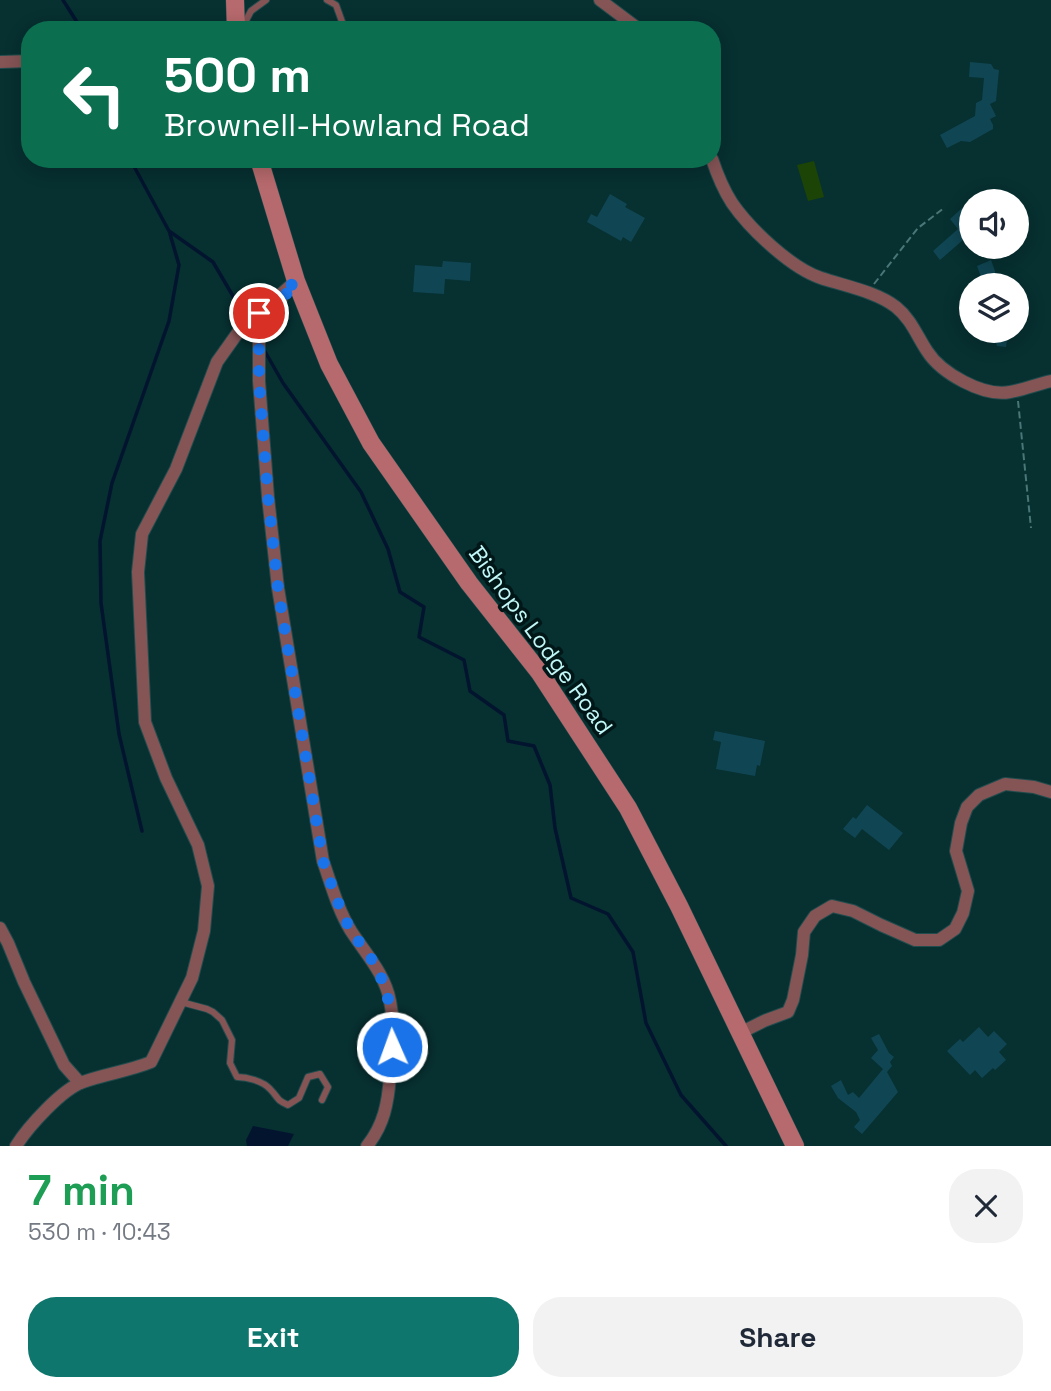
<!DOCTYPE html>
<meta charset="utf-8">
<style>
:root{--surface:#fff;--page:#f2f2f3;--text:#1f2937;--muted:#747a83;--accent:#0f766e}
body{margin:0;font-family:"Space Grotesk",sans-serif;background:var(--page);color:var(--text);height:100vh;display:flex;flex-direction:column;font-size:26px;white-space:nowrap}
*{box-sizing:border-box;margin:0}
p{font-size:23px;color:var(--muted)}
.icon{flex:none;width:38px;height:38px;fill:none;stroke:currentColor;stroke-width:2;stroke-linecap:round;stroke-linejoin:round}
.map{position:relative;height:1146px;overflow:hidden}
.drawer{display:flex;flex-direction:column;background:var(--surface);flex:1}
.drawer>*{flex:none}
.top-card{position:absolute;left:21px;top:21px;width:700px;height:147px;border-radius:28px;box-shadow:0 4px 18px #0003;background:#0b6e4f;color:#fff;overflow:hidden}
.buttons{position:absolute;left:959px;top:189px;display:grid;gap:14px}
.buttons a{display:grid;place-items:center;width:70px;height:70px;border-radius:50%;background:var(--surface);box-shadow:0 4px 18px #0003;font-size:35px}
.pin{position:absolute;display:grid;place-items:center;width:60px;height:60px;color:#fff;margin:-30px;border:4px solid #fff;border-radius:50%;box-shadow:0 2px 7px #0007}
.me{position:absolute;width:77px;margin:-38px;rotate:358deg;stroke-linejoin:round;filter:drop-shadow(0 0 5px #0008)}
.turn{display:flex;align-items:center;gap:24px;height:147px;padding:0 28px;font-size:32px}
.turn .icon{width:91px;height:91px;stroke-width:2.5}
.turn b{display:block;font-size:49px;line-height:60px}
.round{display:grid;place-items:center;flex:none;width:74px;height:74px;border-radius:28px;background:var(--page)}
.summary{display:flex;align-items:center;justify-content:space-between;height:119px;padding:0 28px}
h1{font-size:42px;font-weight:700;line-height:52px;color:#1e9e55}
.button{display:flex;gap:14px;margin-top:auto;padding:14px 28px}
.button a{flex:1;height:80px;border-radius:28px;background:var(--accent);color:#fff;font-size:28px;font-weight:700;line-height:80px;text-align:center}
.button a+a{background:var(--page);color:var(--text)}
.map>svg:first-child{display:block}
.park{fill:#1c4406}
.water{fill:#03142f}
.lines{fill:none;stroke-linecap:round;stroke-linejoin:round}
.stream{stroke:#03142f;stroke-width:3.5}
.building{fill:#104653}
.lane-casing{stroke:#214c4d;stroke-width:8}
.street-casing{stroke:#214c4d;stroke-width:14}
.secondary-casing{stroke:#214c4d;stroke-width:19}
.path{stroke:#497677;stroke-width:2;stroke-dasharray:7 3.5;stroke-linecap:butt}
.lane{stroke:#855455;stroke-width:6}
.street{stroke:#855455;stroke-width:12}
.secondary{stroke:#b76a6d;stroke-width:18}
.route{stroke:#1a73e8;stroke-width:12;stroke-dasharray:0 21.6}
.labels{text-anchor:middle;stroke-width:7;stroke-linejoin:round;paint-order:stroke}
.street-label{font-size:23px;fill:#c2f7f8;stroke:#001617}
</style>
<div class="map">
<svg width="1051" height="1146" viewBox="0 0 1051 1146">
<rect width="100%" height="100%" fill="#073031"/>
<path class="park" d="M814,161l10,36 -16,4 -11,-36z"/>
<path class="water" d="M253,1126l41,8 -6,12h-41l-1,-6z"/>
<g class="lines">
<g class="stream">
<path d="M63,0l19,30"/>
<path d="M130,159l39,72 44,31 34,58"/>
<path d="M263,348l20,35 78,109 27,57 12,43 24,15 -5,30 45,23 6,31 34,24 4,26 26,5 16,39 5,43 16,70 37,16 25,38 13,71 35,72 45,51"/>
<path d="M142,831l-23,-97 -18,-131 -1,-62 12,-58 57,-162 10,-56 -9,-31"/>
</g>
</g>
<g class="building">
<path d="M970,62l21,2 3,5 5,1 -3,31 -6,3 6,12 -6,3 3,6v4l-23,13 -9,-1 -14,7 -7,-13 35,-19 1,-13 6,-3 2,-22 -15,-1z"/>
<path d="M610,194l17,10 -2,3 20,11 -14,24 -8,-5 -2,4 -34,-19 4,-8 6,3z"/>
<path d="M971,200v33l-31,27 -7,-9 25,-22 -8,-10z"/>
<path d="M991,260l4,11v8l2,6h-13l-7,-19z"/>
<path d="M443,261l28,2 -1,18 -25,-2 -1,15 -31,-2 2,-27 27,2z"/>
<path d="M978,331h30l-2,16 -9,-1 -1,-3 -16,-2 -3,-5z"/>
<path d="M715,731l50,10 -5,25 -3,-1 -2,11 -39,-7 5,-27 -8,-2z"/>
<path d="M867,805l36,28 -14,17 -27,-21 -7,9 -12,-9 10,-12 3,2z"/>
<path d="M979,1027l9,10 6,-6 13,13 -8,8 7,8 -11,10 -2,-2 -11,10 -7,-8 -5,5 -23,-24 13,-12 3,3z"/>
<path d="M879,1034l10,19 5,4 -4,5 2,4 -5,6 11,20 -36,42 -8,-7 6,-7 -4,-8 -18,-14 -7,-12 10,-6 7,15 5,-3 6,6 24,-29 -12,-11 7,-8 -7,-12z"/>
</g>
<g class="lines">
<defs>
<g id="lane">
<path d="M327,0l9,5 9,25"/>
<path d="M242,28l9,-17 15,-11"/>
<path d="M181,1002l26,7 6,3 9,8 10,20 -2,23 7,14c10,0 26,4 33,12 9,9 5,10 18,16l11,-7 9,-21 12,-3 8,13 -6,13"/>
</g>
<g id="street">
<path d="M600,0l40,30"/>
<path d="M0,62l30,-1"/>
<path d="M712,159c5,15 11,30 20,44 18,26 59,65 89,75 24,8 56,14 75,29 15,12 21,29 31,44 14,22 56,46 83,41 13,-2 27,-8 41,-11"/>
<path d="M281,300l-22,30v51l9,116 10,91 45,273c8,23 15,49 28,70 15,23 34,43 39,70 5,25 2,51 0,75 -2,27 -6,49 -23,70"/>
<path d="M0,928l8,15 16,39 40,83 16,18"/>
<path d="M740,1033l24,-12 24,-9 5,-12 9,-45 2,-23 11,-16 17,-10 21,5 28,14 34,15h24l16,-11 8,-16 5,-22 -12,-40 5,-28 6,-16 12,-12 26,-11 29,3 17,5"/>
<path d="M16,1146c12,-19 46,-57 67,-64 22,-8 46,-11 68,-20l41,-84 12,-47 4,-45 -10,-41 -32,-67 -21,-56 -7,-150 4,-38 34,-65 41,-107 22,-31 57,-50"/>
</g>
<g id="secondary">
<path d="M235,0l1,30"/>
<path d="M259,159l37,122 33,83 42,79 98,140 71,90 88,135 51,98 116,240"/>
</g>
</defs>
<use href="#lane" class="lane-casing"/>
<use href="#street" class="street-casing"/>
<use href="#secondary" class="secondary-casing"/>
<g class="path">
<path d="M874,284l44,-56 26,-20"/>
<path d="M1018,401l13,127"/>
</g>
<use href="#lane" class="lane"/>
<use href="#street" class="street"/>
<use href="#secondary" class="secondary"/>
</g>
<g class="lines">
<path class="route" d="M259,313l37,-32 -37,49v51l9,116 10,92 45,272c8,22 15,45 26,66 5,10 13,18 19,27 20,29 25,58 24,93"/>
</g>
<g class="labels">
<g class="street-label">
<text transform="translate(541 640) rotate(54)" y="8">Bishops Lodge Road</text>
</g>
</g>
</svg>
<div class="buttons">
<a><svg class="icon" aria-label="sound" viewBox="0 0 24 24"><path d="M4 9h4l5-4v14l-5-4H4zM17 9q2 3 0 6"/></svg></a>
<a><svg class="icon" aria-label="layers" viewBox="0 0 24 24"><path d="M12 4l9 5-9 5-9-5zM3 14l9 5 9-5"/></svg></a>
</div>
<div class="pin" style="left:259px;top:313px;background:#d93025"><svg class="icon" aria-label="arrive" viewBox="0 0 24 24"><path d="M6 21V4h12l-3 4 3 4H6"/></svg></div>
<svg class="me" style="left:392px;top:1047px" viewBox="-20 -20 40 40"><circle r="17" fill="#1a73e8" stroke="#fff" stroke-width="3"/><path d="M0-11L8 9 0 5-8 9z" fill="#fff"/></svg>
<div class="top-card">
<div class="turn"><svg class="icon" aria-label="left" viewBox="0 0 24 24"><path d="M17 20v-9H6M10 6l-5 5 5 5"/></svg><div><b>500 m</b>Brownell-Howland Road</div></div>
</div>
</div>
<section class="drawer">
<div class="summary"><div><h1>7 min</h1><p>530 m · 10:43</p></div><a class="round"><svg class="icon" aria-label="close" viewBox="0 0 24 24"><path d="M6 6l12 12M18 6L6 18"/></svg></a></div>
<div class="button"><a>Exit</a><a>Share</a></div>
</section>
